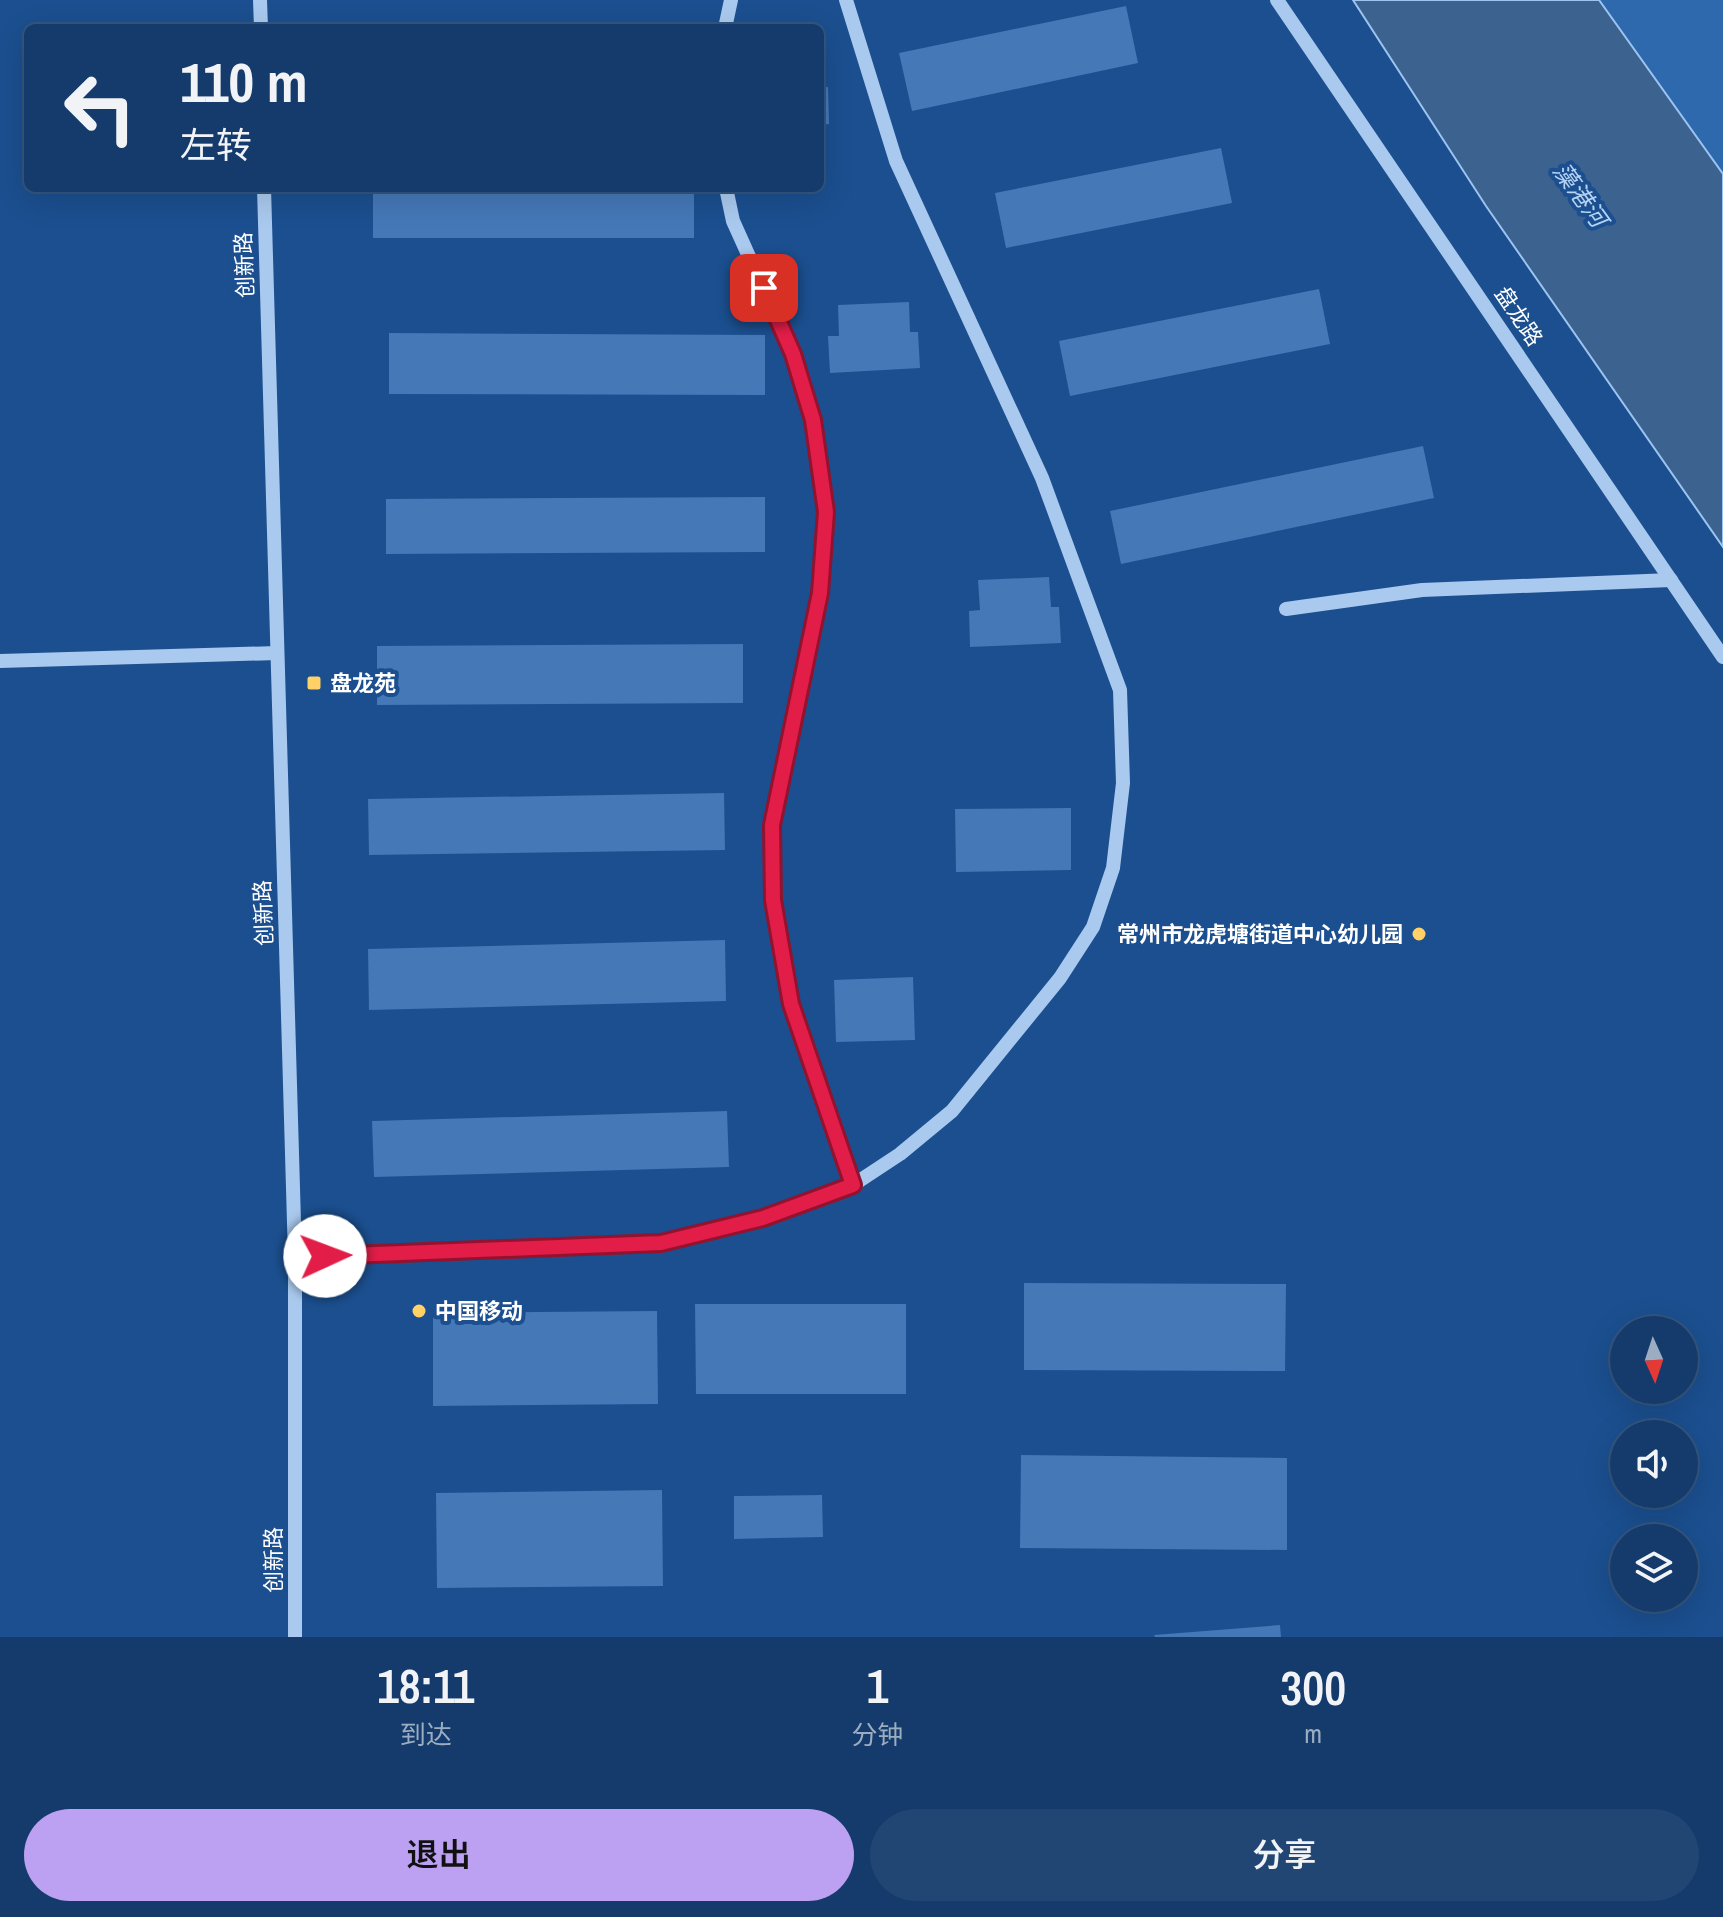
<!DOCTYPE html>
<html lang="zh">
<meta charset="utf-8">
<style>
:root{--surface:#143b6b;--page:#214673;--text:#f1f3f6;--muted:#9dadc1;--line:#33557e;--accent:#bca0f2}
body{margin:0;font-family:"Archivo Narrow","Noto Sans SC",sans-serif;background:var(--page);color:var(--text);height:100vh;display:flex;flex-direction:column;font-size:30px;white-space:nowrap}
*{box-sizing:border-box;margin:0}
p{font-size:26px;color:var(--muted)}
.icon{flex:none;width:44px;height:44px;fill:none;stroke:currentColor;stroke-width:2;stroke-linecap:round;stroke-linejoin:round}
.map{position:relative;height:1637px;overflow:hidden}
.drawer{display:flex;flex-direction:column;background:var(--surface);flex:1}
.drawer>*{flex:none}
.guide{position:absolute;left:24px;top:24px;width:800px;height:168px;border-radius:12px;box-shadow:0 8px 32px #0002,0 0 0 2px var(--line);background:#143b6b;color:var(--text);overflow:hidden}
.needle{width:52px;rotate:177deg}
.controls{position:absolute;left:1610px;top:1316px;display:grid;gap:16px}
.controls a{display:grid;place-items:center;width:88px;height:88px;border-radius:50%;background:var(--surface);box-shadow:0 8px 32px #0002,0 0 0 2px var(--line);font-size:40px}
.pin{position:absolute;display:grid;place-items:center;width:68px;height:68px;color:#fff;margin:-34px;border-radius:16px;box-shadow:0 4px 12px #0006}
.me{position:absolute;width:88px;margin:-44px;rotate:88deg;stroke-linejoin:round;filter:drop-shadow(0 0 6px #0008)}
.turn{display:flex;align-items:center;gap:28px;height:168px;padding:0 24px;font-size:36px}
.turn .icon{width:104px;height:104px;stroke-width:2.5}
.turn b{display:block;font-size:56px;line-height:68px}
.eta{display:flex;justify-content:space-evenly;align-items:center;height:136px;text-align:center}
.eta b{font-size:48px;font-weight:600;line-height:56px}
.action{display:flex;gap:16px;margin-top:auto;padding:16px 24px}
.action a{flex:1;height:92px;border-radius:48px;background:var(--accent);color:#111;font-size:32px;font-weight:600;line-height:92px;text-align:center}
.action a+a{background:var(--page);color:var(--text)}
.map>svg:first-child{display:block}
.green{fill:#2e69ad}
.water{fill:#3c6290;stroke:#9cc4f0;stroke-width:2}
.building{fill:#4478b7}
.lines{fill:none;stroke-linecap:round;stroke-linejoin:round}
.minor{stroke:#a9c9ee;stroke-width:14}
.route-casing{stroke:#92132f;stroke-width:20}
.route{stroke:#e11d48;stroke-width:14}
.poi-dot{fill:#ffd166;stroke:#1b4f8f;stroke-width:3}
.labels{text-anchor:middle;stroke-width:8;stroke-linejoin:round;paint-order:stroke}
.street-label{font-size:22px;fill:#fff;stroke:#1b4f8f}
.poi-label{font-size:22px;font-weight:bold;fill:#fff;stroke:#1b4f8f;text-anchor:start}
.water-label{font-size:24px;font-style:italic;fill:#b5d3f5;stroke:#1b4f8f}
</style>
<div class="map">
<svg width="1723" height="1637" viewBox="0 0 1723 1637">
<rect width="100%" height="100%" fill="#1b4f8f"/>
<path class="green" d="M1599,0h124v174z"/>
<path class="water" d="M1353,0h246l124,174v373l-237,-341z"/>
<g class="building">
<path d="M1126,6l12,57 -226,48 -13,-58z"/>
<path d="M828,87l1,37 -9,1v-37z"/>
<path d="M1221,148l11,55 -226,45 -11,-55z"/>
<rect x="373" y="188" width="321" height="50"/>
<path d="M1319,289l11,55 -260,52 -11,-55z"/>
<path d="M909,302l1,30h8l2,36 -90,5 -2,-37h11l-1,-31z"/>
<path d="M389,333l376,2v60l-376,-1z"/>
<path d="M1423,446l11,52 -313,66 -11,-53z"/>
<path d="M765,497v55l-379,2v-55z"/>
<path d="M1049,577l2,30h8l2,36 -91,4 -1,-36 11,-1 -2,-30z"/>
<path d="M743,644v59l-366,2v-59z"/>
<path d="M724,793l1,57 -356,5 -1,-56z"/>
<path d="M1071,808v62l-115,2 -1,-63z"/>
<path d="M725,940l1,61 -357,9 -1,-61z"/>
<path d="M913,977l2,63 -79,2 -2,-62z"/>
<path d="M727,1111l2,56 -355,10 -2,-56z"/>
<path d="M1024,1283l262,1 -1,87 -261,-1z"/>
<path d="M695,1304h211v90h-210z"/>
<path d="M657,1311l1,93 -225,2v-93z"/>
<path d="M1021,1455l266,3v92l-267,-2z"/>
<path d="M662,1490l1,96 -226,2 -1,-95z"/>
<path d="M822,1495l1,42 -89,2v-43z"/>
<path d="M1280,1625l1,12h-126l-1,-2z"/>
</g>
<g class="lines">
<g class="minor">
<path d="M260,0l1,28"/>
<path d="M1277,0l446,657"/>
<path d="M725,28l6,-28"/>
<path d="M264,188l31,1069v380"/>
<path d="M726,188l7,33 60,133 20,66 13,92 -6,81 -48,232 1,75 18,104 62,181"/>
<path d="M1286,609l136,-19 249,-10"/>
<path d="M0,661l277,-8"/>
<path d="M295,1257l366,-14 102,-25 90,-33 47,-31 52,-43 108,-133 33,-51 20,-59 10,-85 -3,-93 -78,-212 -146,-317 -50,-161"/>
</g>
</g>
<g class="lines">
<defs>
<path id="route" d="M325,1256l336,-13 102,-25 90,-33 -62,-181 -18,-104 -1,-75 48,-232 6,-81 -13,-92 -20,-66 -29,-66"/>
</defs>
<use href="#route" class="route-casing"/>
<use href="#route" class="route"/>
</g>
<g class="poi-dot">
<rect x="306" y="675" width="16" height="16" rx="4"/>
<circle cx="1419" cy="934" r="8"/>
<circle cx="419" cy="1311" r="8"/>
</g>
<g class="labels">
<g class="street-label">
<text transform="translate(244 265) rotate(-92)" y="8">创新路</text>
<text transform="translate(1519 316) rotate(56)" y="8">盘龙路</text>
<text transform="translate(263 913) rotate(-92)" y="8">创新路</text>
<text transform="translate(273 1560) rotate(-90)" y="8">创新路</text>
</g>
<g class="poi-label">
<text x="330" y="691">盘龙苑</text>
<text x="1403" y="942" text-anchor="end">常州市龙虎塘街道中心幼儿园</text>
<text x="435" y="1319">中国移动</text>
</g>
<g class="water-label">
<text transform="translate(1580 195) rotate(54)" y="8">藻港河</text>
</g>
</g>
</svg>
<div class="controls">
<a><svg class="needle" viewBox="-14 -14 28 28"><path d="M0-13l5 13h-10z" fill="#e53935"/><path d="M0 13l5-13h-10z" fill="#9dadc1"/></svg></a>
<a><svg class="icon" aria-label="sound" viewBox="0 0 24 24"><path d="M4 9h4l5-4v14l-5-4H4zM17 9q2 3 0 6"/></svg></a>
<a><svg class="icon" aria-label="layers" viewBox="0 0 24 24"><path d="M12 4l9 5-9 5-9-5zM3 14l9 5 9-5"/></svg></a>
</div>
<div class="pin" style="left:764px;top:288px;background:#d93025"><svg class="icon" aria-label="arrive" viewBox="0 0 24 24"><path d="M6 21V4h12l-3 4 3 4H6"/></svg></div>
<svg class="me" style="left:325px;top:1256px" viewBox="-20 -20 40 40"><circle r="19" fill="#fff"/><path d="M0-13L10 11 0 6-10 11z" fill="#e11d48"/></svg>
<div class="guide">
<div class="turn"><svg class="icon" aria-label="left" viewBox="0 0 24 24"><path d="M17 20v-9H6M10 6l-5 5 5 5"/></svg><div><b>110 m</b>左转</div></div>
</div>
</div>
<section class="drawer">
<div class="eta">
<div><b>18:11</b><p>到达</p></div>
<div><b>1</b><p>分钟</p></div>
<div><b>300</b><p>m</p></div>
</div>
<div class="action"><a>退出</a><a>分享</a></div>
</section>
